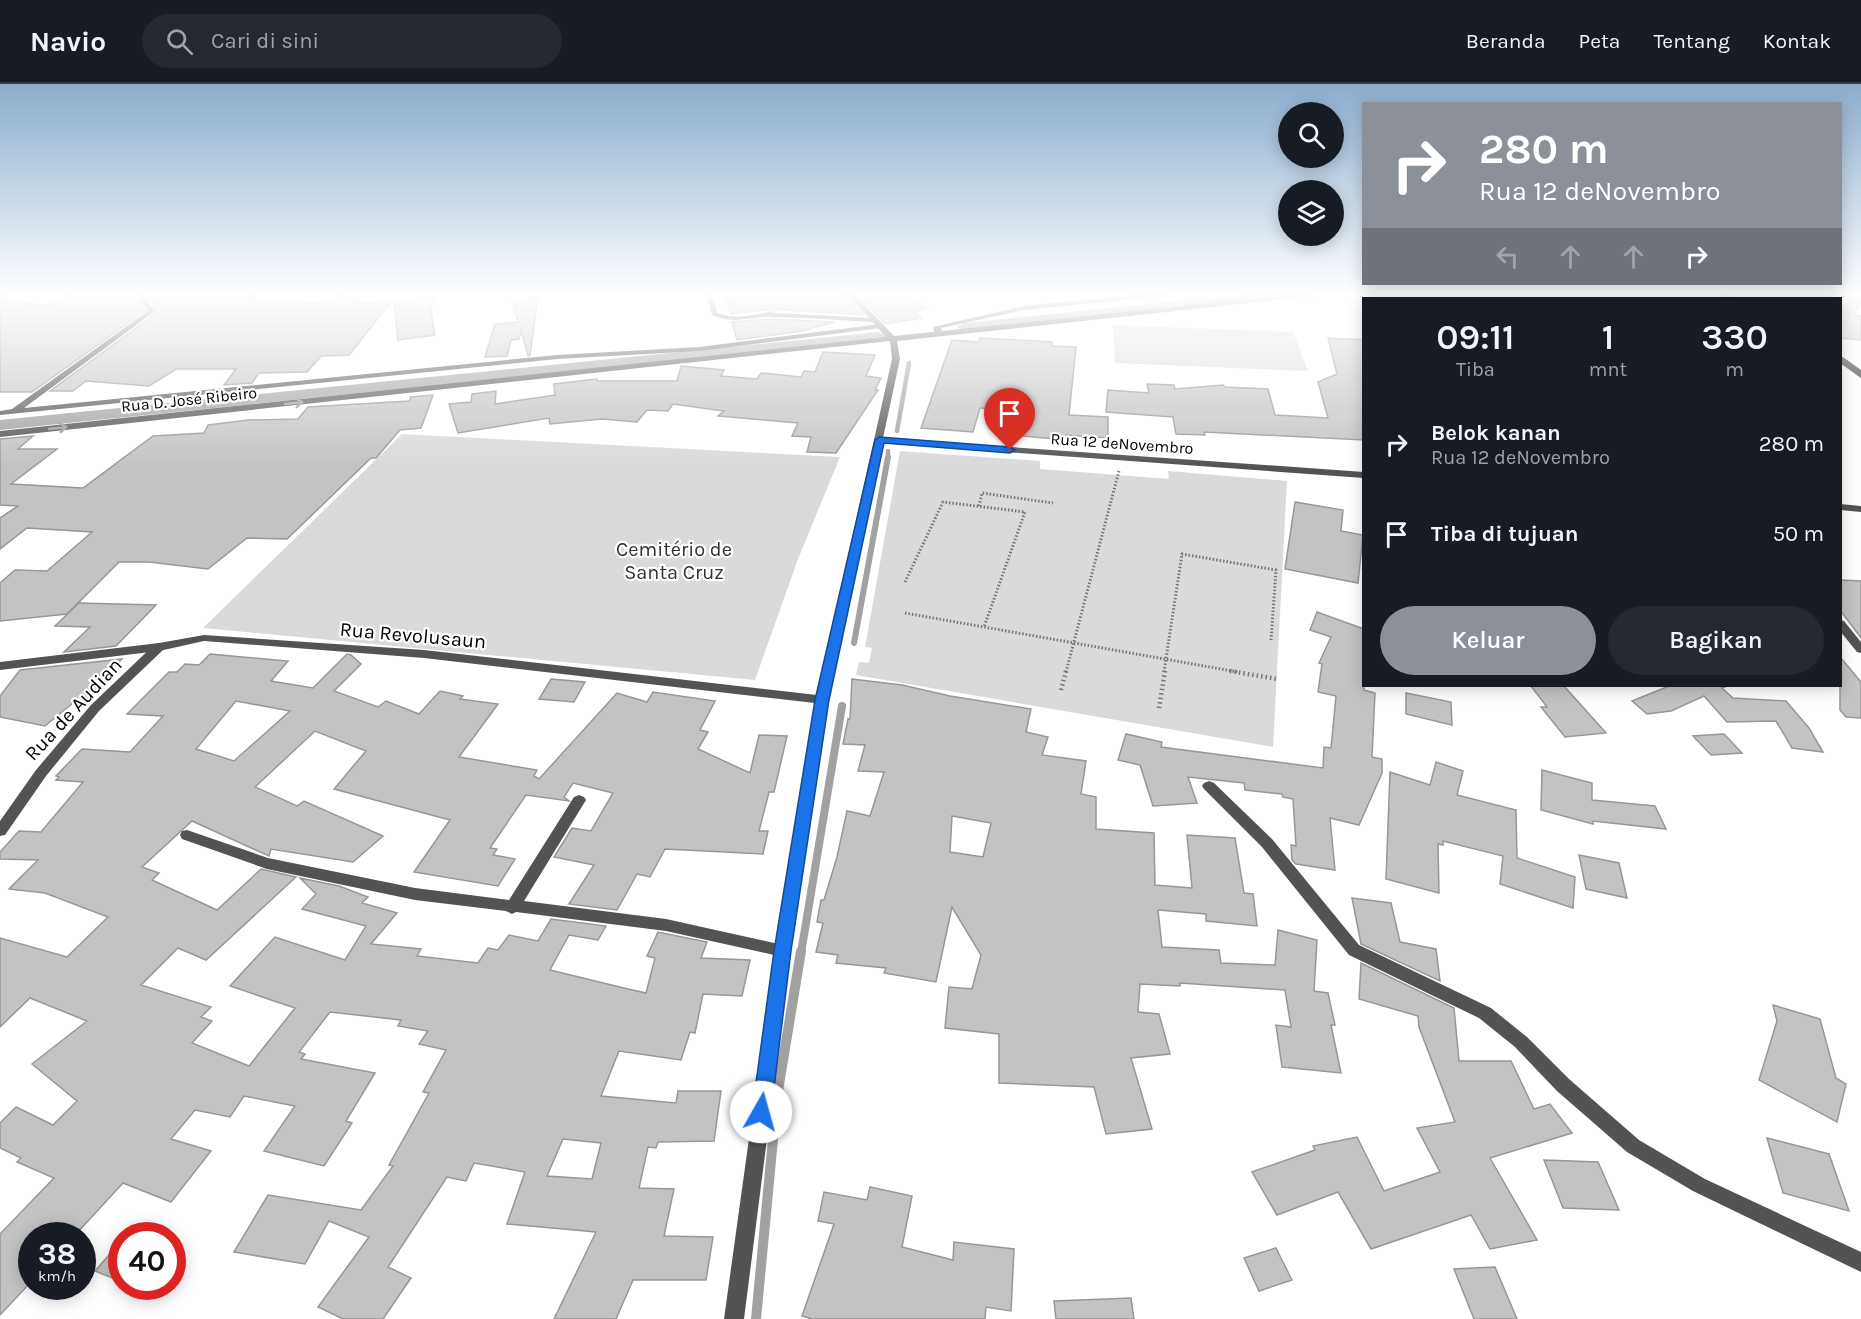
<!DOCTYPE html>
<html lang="id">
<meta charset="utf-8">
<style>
:root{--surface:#171b24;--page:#242831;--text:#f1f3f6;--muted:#9ea1a6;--line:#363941;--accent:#8c9099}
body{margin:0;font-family:Karla,sans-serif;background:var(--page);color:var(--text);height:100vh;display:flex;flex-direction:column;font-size:22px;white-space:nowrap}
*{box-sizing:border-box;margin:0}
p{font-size:20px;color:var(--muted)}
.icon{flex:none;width:33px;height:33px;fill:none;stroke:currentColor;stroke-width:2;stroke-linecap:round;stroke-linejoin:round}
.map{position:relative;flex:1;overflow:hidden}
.panel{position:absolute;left:1362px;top:213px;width:480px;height:390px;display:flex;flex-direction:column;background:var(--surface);border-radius:0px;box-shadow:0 3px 15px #0003}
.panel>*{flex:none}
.hud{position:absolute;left:1362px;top:18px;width:480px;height:183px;border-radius:0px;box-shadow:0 3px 15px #0003;background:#8c9099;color:#fff;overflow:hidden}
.controls{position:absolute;left:1278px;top:18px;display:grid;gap:12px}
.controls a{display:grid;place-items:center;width:66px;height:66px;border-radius:50%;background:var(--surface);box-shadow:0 3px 15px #0003;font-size:30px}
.speed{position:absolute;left:18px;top:1138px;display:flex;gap:12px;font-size:30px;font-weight:700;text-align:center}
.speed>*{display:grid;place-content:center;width:78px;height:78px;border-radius:50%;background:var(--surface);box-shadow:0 3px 15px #0003;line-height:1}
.speed small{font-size:15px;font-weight:400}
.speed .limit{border:9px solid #d22;background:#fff;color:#111}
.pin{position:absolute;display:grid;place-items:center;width:51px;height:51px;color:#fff;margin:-62px -26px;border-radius:50% 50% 50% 0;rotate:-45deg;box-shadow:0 0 6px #0007}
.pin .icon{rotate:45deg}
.me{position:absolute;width:66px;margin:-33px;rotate:7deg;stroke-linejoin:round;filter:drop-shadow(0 0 4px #0008)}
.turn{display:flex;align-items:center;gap:21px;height:126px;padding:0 18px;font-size:27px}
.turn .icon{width:78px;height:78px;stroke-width:2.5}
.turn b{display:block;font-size:42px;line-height:51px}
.lanes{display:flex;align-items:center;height:57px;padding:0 18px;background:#0003;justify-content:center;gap:30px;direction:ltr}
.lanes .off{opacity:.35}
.eta{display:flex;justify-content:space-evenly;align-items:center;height:102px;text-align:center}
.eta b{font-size:36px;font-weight:600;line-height:42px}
.action{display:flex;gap:12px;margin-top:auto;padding:12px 18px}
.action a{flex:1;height:69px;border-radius:36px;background:var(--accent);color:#fff;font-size:24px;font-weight:600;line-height:69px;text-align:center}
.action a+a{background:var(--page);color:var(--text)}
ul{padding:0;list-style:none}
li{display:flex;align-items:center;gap:18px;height:90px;padding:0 18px}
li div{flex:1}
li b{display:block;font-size:22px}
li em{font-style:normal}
header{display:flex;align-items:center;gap:36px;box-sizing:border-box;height:84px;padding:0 30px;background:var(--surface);border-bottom:2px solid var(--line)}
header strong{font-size:28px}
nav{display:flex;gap:33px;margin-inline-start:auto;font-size:21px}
.search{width:420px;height:54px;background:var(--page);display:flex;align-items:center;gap:15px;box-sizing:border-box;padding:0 21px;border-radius:33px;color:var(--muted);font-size:22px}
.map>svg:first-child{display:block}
.green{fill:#dadada}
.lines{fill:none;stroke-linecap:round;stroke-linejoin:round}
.stream-far3{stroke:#a1a1a1;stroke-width:4.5}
.stream-far2{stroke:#a1a1a1;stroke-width:6}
.stream-far1{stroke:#a1a1a1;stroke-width:8}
.stream{stroke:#a1a1a1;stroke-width:10}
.canal{fill:#a1a1a1;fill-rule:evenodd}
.building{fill:#c3c3c3;stroke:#979797;stroke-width:1.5;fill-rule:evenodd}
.primary-casing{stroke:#dbdbdb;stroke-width:1}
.path-far1{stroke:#757575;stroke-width:3;stroke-dasharray:1.5 2;stroke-linecap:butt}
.path{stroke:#757575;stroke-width:4.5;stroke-dasharray:1.5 3;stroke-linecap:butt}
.minor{fill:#535353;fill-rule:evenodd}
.tertiary{fill:#535353;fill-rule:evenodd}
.primary{fill:#000;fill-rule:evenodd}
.oneway{stroke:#989898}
.route{fill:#1a73e8;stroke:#114b97;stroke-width:1.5}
.labels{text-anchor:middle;stroke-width:4.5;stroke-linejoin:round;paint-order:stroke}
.far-street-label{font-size:16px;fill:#000;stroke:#fff}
.park-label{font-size:20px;fill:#313131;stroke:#fff}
.street-label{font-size:20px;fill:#000;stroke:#fff}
</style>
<header>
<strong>Navio</strong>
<div class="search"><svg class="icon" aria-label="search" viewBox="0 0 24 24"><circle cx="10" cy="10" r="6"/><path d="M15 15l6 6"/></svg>Cari di sini</div>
<nav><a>Beranda</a><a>Peta</a><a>Tentang</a><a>Kontak</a></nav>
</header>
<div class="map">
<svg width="1861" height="1235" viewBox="0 0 1861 1235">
<rect width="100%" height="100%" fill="#fff"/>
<g class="green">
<path d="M1113,241l180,7 15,39 -193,-8z"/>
<path d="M402,350l438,23 -42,102 -43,121 -552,-52z"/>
<path d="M900,367l140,10v8l129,10 -1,-8 119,10 -14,266 -417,-72 3,-13 10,1 3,-15 -7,-1z"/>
</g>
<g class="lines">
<g class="stream-far3">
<path d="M897,347l12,-68"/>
<path d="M888,367v7"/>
</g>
<path class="stream-far2" d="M854,559l34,-186"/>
<path class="stream-far1" d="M801,869l41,-247"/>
<path class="stream" d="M756,1235l21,-222 24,-146"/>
<g class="canal">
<path d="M1246,210h46l-7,4 -321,33 -7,-4 7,-4z"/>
<path d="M879,248l7,4 -2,3 -884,91v-10z"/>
</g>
</g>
<g class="building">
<path d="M69,210h64l12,17 -113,81h-32v-97l35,10h16z"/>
<path d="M145,210h110l-7,4 60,5 25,-1 6,-8h26l-7,9 33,-1 -42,53 -28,1 -14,16 -48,1 -7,10 -28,2 12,-16h-60l-27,17 -63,-5 -13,10h-23l105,-77 1,-5z"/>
<path d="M415,210h19l-3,18 4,23 -37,5 -4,-39h20z"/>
<path d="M725,210h120l18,21 -91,-6 -41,5z"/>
<path d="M857,210h55l15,14 -13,3 7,7 -36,6z"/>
<path d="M1861,210v10l-7,10 7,2v24l-21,-2v-41z"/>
<path d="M538,213l-8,58 -2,1 -7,-25 -2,8 -8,1 -4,16 -22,1 10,-33 23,-2 -6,-21z"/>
<path d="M766,235l27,1 41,2 -31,9 -66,9 -5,-18z"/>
<path d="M980,254l72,4v4l24,1 -7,68 39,2v21l-42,-3v5l-57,-5 5,-25 -34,-2 -7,24 -52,-4 31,-88 26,2z"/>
<path d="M1328,254l36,2v100l-160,-8 1,3 -29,-1 -3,-17 -67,-5 2,-22 41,3 -2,-9 27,1 1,4 48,-4 2,2 43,2 7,26 53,3 -10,-36 19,-8z"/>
<path d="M823,268l52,3 -9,21 15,2 -6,12h3l-42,63 -29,-1 4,-15 -19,-1 6,-13 -80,-7 6,-5 -51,-7 -5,7 -21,-1 -10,12 -35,-3 -52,5 -1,-6 -91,15 -9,-29 22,-2 1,-8 24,-3 -1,13 60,-9 -1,-11 43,-5v2h80l4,-15 43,4 -3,6 36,3 4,-6 40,4 3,-6 11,1z"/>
<path d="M433,311l-12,33 -21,2 -24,28h-5l-84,81 -40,-1 -39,31 -59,-7h-30l-52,52 -67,7v-38l15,-13 32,1 45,-39 -65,-4 -27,21v-31l18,-12 -18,-1v-66l33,-3 -15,13h39l-46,35 72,4 70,-52 51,-3 4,-8 40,-5 50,-1 10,-12 101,-6 2,-4z"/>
<path d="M1295,418l48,8 -2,21 22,4 -5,48 -73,-14z"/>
<path d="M1840,496l21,1v57l-21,-28z"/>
<path d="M79,519l77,2 -40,41 -52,6 26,-25 -35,-1z"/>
<path d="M1317,528l47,17v61l11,3 -3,64 10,2v14l-23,52 -29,-7 5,52 -39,-6 -4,-4 -1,-15 5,1 -3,-47 -10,-2 -1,-3 -37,-4 -1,-7 -56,-6 9,26 -44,3 -13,-41 -22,-5 8,-26 36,8 -1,5 162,21 1,-21 7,1 5,-52 -18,-4 4,-28 -3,-1 12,-26 -21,-7z"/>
<path d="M210,570l78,7 -17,20 42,7 34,-34 4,1 10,9 -27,27 44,16 8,-6 33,13 21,-23 23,5 -3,3 38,5 -39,53 78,13 -3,6 5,3 78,-86 30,9 6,-10 62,9 -15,29 8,2 -10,17 52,24 9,-38 28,1 -13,56h-5l-10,39h9l-5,23 -98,-5 -15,28 -13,-3 -20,36 -48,-6 25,-39 -40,-8 18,-29 19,3 22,-38 -40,-10 -9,14 5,4 -43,-6 -36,53 7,1 -4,6 22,4 -17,27 -84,-14 36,-52 -116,-31 32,-38 -51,-20 -60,56 42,19 7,-5 79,35 -30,26 -82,-13 -2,7 -77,-35 -50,46 17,6 -7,7 65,30 44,-41 35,8 -90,83 -28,-12 -37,37 70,22 -10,10 11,4 -20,22 57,23 46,-58 -65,-22 45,-49 70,23 21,-34 -64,-17 14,-15 -16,-16 39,8 29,11 -6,6 35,10 -26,31 50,5 -4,7 61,7 10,-15 10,2 11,-15 29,6 13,-22 55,7 -8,14 -29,-5 -19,35 78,19 18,4 9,-35 -8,-2 11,-24 49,10 -6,16 49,2 -8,36 -39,-2 -8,39 -5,-1 -9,28 -62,-9 -18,45 75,7 2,-12h43l-7,50 -56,1 -2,6 -8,-1 -9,41 35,1 -10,47 49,1 -7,43h-73l-17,39h-62l42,-87 -89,-8 18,-52 -51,-9 -8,18 -19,-4 -59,90 23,11 -28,41h-40l-25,-12 51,-70 -40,-16 -24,43 -71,-12 34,-57 93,15 32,-44 -4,-1 40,-72 -6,-1 23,-42 -27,-6 9,-13 -30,-5 3,-6 -71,-8 -31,40 6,2 -4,5 74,14 -29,48 6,2 -28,43 -60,-15 31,-45 -51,-10 -14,21 -35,-7 -24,29 40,12 -40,51 -48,-19 -47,51 -13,-6 -7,8h-24v45l-32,34v-81l54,-56 -37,-16 4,-4 -21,-10v-25l16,-16 37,18 24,-24 -45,-37 55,-43 -57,-23 -30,29v-89l67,19 41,-40 -63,-24 -36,-4 29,-29 -38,-1v-7l19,-21 22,1 42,-50 -27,-2 3,-3 -3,-1 26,-27 48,3 33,-36 -36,-2 42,-42h8l8,-8 14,1zM236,617l54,10 -56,50 -38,-12zM563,1055l38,4 -9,36 -45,-3z"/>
<path d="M1840,573l21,25v36l-15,-1 -6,-7z"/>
<path d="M122,575l-25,25 7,1 -24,19 -7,-1 -28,23 -45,-9v-21l20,-26z"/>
<path d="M551,595l34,3 -11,20 -35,-3z"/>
<path d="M852,595l50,6 48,11 81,13 -5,23 22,5 -6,18 44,6 -5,33 15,3v32l58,4 1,52 37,3 -5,-53 48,3 9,55 9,1 4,32 -51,-5v-7l-48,-4 4,37 57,3 2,13 54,2 3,-35 39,10 -3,51 14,2 7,32h-4l10,48 -59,-6 -6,-42 15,2 -6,-37 -105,-7v3l-40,-2 -2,28 21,2 11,40 -39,4 21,71 -46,5 -12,-47 -95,-4v-49l-54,-6 4,-41 23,2 9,-34 -29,-48 -16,75 -52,-9 2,-5 -50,-5 2,-8 -22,-3 7,-29 -6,-1 4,-22h3l13,-43 10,-46 23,5 14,-44 -26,-1 7,-26 -22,-1 5,-25h2zM952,732l39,7 -8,34 -33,-5z"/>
<path d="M1531,602h33l42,47 -41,4 -24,-30h6z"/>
<path d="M1669,602h58l-5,2 11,10 53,3 23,27 14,24 -31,-4 -16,-27 -49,1 -23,-26 -33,15 -24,3 -15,-13z"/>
<path d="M1406,609l45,9 1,23 -46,-11z"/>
<path d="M1724,650l18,19 -31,2 -18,-19z"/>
<path d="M1436,678l27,9 -6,24 59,15 1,48 58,19 -2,31 -73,-24 3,-28 -60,-15v4l-5,-1 1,49 -53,-14 4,-107 40,13z"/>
<path d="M1542,686l50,13v17l63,6 11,23 -73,-8v3l-52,-14z"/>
<path d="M1579,771l40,8 8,35 -41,-9z"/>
<path d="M1352,814l39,5 9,39 36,7 4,32 -79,-37z"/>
<path d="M1361,879l93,45 5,53h52l23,48 16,-5 22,29 -82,25 47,82 -47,9 -19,-34 -100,34 -33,-57 -61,23 -25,-43 63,-22 -2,-4 44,-9 27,54 56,-19 -23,-44 38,-6 -36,-95 -1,-11 -59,-17z"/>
<path d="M1773,921l47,14 16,59 10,6 -9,38 -78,-42 18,-59z"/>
<path d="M1767,1054l62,16 20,57 -66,-18z"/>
<path d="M1544,1076l54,2 21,48 -56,-2z"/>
<path d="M870,1103l42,9 -10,51 51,13 1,-18 60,7 -3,62 -25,-4 -1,12h-173l-10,-3 32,-92 -16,-3 6,-29 43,8z"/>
<path d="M122,1156v42l-27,-11z"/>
<path d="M1276,1164l16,32 -33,11 -15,-33z"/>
<path d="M1495,1183l22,52h-43l-20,-50z"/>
<path d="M1131,1214l3,21h-78l-2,-18z"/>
</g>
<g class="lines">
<defs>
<g id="primary">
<path d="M1718,210h11l6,4h-10z"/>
<path d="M1840,271l21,15v8l-21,-15z"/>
</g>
</defs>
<use href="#primary" class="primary-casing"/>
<g class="path-far1">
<path d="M979,422l3,-13 71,10"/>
<path d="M905,498l38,-80 82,10 -41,115"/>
<path d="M905,529l333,59"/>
<path d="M1066,588l53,-201"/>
<path d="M1164,588l18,-118 94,16 -5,70"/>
</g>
<g class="path">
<path d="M1230,587l47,8"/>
<path d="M1061,606l5,-19"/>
<path d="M1159,624l6,-37"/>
</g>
<g class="minor">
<path d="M135,210h7l12,16v2l-130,96 533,-53 142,-8 182,-23 4,2 -4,2 -182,23 -142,8 -557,56v-4l12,-2 136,-98z"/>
<path d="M706,210h6l5,19c19,7 37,2 55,-2l3,2 99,5 4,2 -4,2c-36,-2 -72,-5 -108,-5 -21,1 -32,7 -54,-2z"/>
<path d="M1144,210h23l-3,2 -140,14 -83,18 2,6 -4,2 -4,-2 -2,-7 91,-21z"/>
<path d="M1840,536l4,1 17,21v11l-4,-1 -17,-21z"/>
<path d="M159,559l4,1 2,3 -2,3 -64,61 -53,65 -41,59 -5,1v-15l36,-51 55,-65 64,-61z"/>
<path d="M1209,697l5,2 58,56 87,106 132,63 36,29 42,42 70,61 66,39 156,73v20l-168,-81 -66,-39 -70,-61 -42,-44 -36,-29 -130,-63 -87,-108 -58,-58 -2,-3 2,-3z"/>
<path d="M579,711l5,2 2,3 -62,101 142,18 117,26 5,1 3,5 -3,5 -5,1 -117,-26 -150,-19 -4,2 -6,-3 -91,-11 -148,-31 -85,-30 -2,-4 2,-4 5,-1 81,28 147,30 94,12 65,-103z"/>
</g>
<g class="tertiary">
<path d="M847,210h7l40,42 400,-42h22l-3,2 -416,45 3,18 -17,79 481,34v6l-482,-35 -54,257 -37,251 -47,368h-20l51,-368 40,-248 -391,-45 -220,-17 -45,10 -159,19v-8l159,-19 45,-8 220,15 393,45 75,-336 -2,-18 -890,96v-6l886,-94z"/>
<path d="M1840,420l21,2v6l-21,-2z"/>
</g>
<use href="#primary" class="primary"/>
</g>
<defs><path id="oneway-shaft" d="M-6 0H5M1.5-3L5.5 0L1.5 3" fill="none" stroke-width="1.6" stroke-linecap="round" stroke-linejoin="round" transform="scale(1.5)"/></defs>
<g class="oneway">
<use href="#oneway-shaft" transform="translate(294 319) rotate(-6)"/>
<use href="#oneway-shaft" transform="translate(58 344) rotate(-6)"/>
</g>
<linearGradient id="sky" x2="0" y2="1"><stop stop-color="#8baccc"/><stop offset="0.55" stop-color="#fff"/><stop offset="1" stop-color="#fff" stop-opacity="0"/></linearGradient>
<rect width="1861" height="383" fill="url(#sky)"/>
<path class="route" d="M879,353l131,10 5,3 -5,3 -126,-10 -55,257 -38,251 -20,161 -3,7 -7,3 -7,-3 -2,-7 22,-161 41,-251 60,-260z"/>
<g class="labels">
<g class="far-street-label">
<text transform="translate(189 315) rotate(-6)" y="6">Rua D. José Ribeiro</text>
<text transform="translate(1122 359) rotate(4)" y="6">Rua 12 deNovembro</text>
</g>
<g class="park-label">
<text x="674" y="472">Cemitério de<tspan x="674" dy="23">Santa Cruz</tspan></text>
</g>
<g class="street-label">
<text transform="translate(413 551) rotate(5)" y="7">Rua Revolusaun</text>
<text transform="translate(73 625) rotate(-47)" y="7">Rua de Audian</text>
</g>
</g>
</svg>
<div class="controls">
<a><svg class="icon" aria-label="search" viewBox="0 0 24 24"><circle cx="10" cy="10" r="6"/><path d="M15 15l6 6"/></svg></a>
<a><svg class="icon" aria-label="layers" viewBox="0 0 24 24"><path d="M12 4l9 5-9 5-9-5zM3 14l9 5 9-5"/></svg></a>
</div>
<div class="speed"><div>38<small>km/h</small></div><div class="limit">40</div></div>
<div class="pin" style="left:1010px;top:366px;background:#d93025"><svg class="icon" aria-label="arrive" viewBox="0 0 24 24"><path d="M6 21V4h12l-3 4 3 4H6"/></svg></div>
<svg class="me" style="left:761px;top:1028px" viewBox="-20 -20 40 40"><circle r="19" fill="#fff"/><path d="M0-13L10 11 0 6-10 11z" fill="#1a73e8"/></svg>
<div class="hud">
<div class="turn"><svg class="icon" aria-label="right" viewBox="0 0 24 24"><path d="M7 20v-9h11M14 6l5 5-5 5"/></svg><div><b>280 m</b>Rua 12 deNovembro</div></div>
<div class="lanes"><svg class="icon off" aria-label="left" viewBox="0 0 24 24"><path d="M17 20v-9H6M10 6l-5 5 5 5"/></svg><svg class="icon off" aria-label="ahead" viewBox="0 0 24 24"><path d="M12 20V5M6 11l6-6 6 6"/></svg><svg class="icon off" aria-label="ahead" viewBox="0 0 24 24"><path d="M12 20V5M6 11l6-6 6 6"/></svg><svg class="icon" aria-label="right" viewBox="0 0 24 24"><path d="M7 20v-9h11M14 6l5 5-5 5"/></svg></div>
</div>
<section class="panel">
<div class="eta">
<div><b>09:11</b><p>Tiba</p></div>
<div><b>1</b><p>mnt</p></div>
<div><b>330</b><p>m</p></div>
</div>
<ul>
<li><svg class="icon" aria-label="right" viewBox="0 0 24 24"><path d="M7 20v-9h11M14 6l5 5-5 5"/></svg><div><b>Belok kanan</b><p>Rua 12 deNovembro</p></div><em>280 m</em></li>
<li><svg class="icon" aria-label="arrive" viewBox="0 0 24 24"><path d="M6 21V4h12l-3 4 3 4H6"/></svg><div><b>Tiba di tujuan</b></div><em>50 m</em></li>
</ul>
<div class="action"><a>Keluar</a><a>Bagikan</a></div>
</section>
</div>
